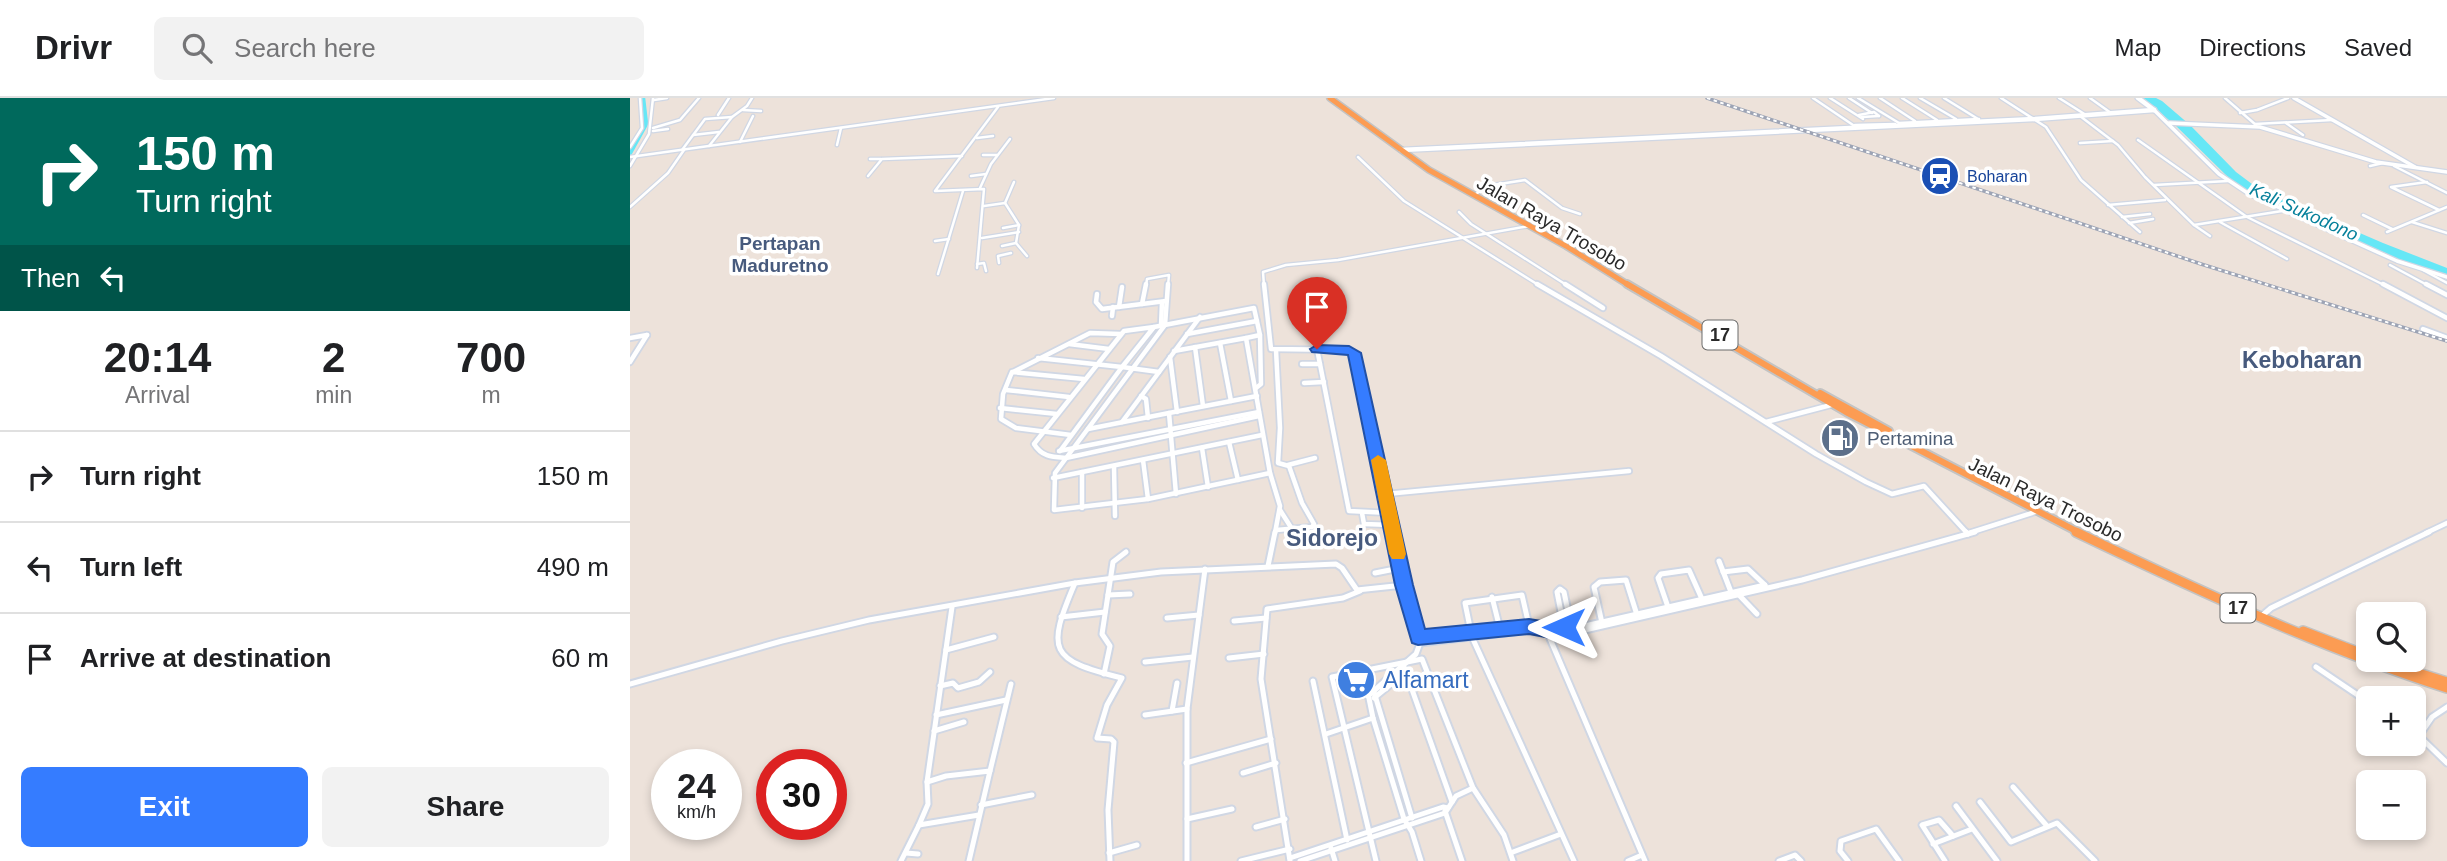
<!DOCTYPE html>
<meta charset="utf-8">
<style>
:root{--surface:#fff;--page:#f2f2f2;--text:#202124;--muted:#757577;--line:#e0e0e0;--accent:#357cff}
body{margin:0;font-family:Helvetica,sans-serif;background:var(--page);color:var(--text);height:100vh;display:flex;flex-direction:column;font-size:26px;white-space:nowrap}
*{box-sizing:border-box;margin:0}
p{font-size:23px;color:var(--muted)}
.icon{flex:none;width:38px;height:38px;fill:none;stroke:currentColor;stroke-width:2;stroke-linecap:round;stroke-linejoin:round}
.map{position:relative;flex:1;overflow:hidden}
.panel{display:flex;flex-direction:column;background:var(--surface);width:630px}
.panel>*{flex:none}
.banner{background:#00695c;color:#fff;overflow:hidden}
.fabs{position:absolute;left:1726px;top:504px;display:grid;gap:14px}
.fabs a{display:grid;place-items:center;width:70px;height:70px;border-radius:10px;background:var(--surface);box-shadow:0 4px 10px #0003;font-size:35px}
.speed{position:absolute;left:21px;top:651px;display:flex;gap:14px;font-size:35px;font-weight:700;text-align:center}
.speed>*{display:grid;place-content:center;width:91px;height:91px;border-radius:50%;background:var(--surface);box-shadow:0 4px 10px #0003;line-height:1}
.speed small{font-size:18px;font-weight:400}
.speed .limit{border:10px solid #d22;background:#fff;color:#111}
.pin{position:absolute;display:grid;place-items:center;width:60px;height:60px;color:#fff;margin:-72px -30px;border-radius:50% 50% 50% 0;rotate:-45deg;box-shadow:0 0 7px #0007}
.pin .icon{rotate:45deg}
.me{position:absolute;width:77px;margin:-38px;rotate:270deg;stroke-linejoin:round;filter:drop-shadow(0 0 5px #0008)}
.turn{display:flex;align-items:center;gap:24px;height:147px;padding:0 21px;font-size:32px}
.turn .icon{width:91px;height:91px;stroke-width:2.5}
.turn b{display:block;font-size:49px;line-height:60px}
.then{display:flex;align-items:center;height:66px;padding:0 21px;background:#0003;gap:14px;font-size:26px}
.eta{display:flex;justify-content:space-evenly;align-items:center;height:119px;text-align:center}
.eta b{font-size:42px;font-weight:800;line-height:49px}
.primary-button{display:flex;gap:14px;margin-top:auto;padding:14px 21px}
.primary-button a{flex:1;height:80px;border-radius:10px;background:var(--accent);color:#fff;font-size:28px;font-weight:800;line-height:80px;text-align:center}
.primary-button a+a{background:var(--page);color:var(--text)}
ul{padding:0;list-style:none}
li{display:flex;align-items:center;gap:21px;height:91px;padding:0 21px;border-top:2px solid var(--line)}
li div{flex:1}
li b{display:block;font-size:26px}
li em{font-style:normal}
header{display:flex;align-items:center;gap:42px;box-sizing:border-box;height:98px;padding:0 35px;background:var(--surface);border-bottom:2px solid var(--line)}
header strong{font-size:33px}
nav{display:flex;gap:38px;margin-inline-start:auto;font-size:24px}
.search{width:490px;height:63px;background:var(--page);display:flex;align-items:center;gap:18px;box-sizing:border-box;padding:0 24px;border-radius:10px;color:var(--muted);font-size:26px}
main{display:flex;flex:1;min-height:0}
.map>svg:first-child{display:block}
.water{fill:#66e7f6}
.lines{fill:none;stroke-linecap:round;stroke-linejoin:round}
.canal{stroke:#66e7f6;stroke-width:4.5}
.minor-far2-casing{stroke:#d0d7e4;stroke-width:5}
.minor-far1-casing{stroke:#d0d7e4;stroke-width:8}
.minor-casing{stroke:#d0d7e4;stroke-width:9}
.tertiary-casing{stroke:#d0d7e4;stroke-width:6}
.secondary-casing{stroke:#d0d7e4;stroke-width:7}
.trunk-far2-casing{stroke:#c3c3c3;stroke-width:8}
.trunk-far1-casing{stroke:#c3c3c3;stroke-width:10}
.trunk-casing{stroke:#c3c3c3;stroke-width:12}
.minor-far2{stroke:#fff;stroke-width:2.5}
.minor-far1{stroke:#fff;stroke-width:4.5}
.minor{stroke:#fff;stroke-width:5}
.tertiary{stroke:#fff;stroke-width:3.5}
.secondary{stroke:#fff;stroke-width:4.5}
.trunk-far2{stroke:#fc9c53;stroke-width:5}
.trunk-far1{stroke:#fc9c53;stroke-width:6}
.trunk{stroke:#fc9c53;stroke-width:9}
.rail-casing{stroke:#9da4b5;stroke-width:3.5}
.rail{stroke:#fff;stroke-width:2;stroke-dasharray:3.5;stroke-linecap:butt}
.route{fill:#357cff;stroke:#2251a6;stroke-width:2}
.slow{fill:#f59e0b}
.labels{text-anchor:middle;stroke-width:7;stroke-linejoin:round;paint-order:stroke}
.far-transit-label{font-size:16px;fill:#164399;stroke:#fff;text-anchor:start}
.far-water-label{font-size:18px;font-style:italic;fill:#06809b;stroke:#fff}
.shield{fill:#fff;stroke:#6a6a6a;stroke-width:2}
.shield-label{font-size:18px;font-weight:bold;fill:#2a2a2a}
.street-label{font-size:19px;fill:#2a2a2a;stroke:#fff}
.far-quarter-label{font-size:19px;font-weight:bold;fill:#475a7d;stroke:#fff}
.service-label{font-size:19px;fill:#4e5e75;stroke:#fff;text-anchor:start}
.quarter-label{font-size:23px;font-weight:bold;fill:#475a7d;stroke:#fff}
.near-shop-label{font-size:23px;fill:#366cbe;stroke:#fff;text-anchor:start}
</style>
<header>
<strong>Drivr</strong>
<div class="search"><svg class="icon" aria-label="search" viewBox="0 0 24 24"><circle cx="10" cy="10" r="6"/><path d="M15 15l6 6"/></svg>Search here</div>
<nav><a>Map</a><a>Directions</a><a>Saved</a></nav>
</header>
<main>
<section class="panel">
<div class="banner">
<div class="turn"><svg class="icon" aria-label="right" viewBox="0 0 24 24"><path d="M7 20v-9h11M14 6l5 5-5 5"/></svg><div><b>150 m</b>Turn right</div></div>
<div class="then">Then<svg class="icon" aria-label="left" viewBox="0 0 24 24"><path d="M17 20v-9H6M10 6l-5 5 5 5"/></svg></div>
</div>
<div class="eta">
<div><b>20:14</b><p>Arrival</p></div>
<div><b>2</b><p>min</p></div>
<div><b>700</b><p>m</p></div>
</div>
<ul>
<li><svg class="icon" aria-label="right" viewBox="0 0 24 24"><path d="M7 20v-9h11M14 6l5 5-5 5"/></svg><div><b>Turn right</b></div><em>150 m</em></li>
<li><svg class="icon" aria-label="left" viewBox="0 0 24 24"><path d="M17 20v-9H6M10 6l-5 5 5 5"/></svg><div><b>Turn left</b></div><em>490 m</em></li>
<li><svg class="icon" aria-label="arrive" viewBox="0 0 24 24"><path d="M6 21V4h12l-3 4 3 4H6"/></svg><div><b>Arrive at destination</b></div><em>60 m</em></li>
</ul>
<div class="primary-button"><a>Exit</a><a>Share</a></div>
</section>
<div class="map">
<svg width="1817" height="763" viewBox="0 0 1817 763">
<rect width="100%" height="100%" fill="#ede2da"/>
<path class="water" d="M1512,0h14l6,3 28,24 46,47 24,18 123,53 64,25v7l-38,-10 -146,-64 -32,-21 -56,-55z"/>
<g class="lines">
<path class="canal" d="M0,55l16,-29 -3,-26"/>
<defs>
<g id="minor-far2">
<path d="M1183,0l43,29"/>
<path d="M1200,0l33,21"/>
<path d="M1219,0l23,15"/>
<path d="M1228,0l41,25"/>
<path d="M1250,0l35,23"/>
<path d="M1272,0l35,22"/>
<path d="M1290,0l36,21"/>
<path d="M1314,0l34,21"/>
<path d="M1371,0l45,29 35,53 59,52"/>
<path d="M1429,0l27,17"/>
<path d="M1460,0l21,15"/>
<path d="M1595,0l31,27"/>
<path d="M24,2l13,-2"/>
<path d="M113,12l18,1"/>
<path d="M1610,15l17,-3 31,-12"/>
<path d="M88,17l11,-17"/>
<path d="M1229,17l15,-3 5,4"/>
<path d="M1450,18l38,29 27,32 49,48"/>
<path d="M1232,19l17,-1"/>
<path d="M1269,25l80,-4"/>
<path d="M1656,25l17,12"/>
<path d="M1625,26l77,-4"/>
<path d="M1225,27l40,-1"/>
<path d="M23,30l27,-8 19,-22"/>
<path d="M23,33l15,-2"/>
<path d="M63,37l26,-3"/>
<path d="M347,40l16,-2"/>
<path d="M1508,42l109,77 139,69"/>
<path d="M110,44l13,-26"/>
<path d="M1450,45l33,-2"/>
<path d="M207,47l4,-17"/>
<path d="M79,48l23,-29 15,-11 5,-8"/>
<path d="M0,49l12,-19 -2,-30"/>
<path d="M52,52l23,-31 27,-2"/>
<path d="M353,57h14"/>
<path d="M0,59l424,-59"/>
<path d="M728,59l46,44 136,85"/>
<path d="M240,61h11"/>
<path d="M0,68l19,-32 4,-36"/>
<path d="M1740,68l13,-3"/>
<path d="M1764,68l53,27"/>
<path d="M238,78l14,-17 80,-3"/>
<path d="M341,78l15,-2"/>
<path d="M1797,84l-36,5 48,23"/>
<path d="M1524,87l74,-4"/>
<path d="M350,90l11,-24 19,-25"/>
<path d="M846,96l11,-8 38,-6 37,28 18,6"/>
<path d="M375,105l9,-21"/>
<path d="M1478,107l57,-5"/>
<path d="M354,108l21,-3 14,22 -3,18 11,13"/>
<path d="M0,109l38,-34 16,-23"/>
<path d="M829,114l12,12 97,62"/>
<path d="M1733,117l29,14"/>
<path d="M1492,119l28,-3"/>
<path d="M1590,124l67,37"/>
<path d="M1782,124l35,11"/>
<path d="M1499,125l24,-4"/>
<path d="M373,130l16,-3"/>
<path d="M1757,134l60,-25"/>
<path d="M1580,138l-16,-11 88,-14"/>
<path d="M352,140l37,-6"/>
<path d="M305,143l14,-2"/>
<path d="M372,148l14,-3"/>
<path d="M369,165l-1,-7 13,-3"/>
<path d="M347,166l7,-1 2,8"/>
<path d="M1760,167l39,21"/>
<path d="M347,170l7,-79 -49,2 63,-84"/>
<path d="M1793,172l24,13"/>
<path d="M308,176l25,-83"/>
<path d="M516,188l1,-7 22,-4 -1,11"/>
<path d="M634,188l-1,-14 23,-7 52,-5 191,-34"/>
</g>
<g id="minor-far1">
<path d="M538,186l-3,41 -110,148 -1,37 94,-11 122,-26"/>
<path d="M634,186l7,65 78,1 5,3 39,180"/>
<path d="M907,186l124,72 155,98 50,28 26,12 32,-8 43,47"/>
<path d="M935,186l38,24"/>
<path d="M1753,186l64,34"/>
<path d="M1796,186l21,11"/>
<path d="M467,196l-1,8 6,7 64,-8"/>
<path d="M512,206l4,-20"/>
<path d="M489,209l3,-20"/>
<path d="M482,218l1,-9"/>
<path d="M531,228l1,-24"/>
<path d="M524,229l100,-19 6,27 1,49 -5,4"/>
<path d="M1793,231l24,9"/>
<path d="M557,236l70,-13"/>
<path d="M0,240l17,-3"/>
<path d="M616,240l14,-3"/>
<path d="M590,245l11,58"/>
<path d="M439,246l40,5"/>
<path d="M565,249l8,59"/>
<path d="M687,251l32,162 41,2"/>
<path d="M646,252l4,78 -2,35 11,3 13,37 12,21 -2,3 -36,3"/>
<path d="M544,253l72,-13 24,135 10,33 -5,27"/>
<path d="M540,259l7,55"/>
<path d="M408,260l84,9 -62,84"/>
<path d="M0,264l17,-27"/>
<path d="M672,266h18"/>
<path d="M492,269l32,-40 -30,4 -90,113c8,13 18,13 32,14l193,-42"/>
<path d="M492,269l37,5"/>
<path d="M383,274l77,-39 31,1"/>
<path d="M674,285l20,-1"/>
<path d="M376,292l63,7"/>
<path d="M511,298l5,3 2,19"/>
<path d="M370,310l57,6"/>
<path d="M539,315l88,-17"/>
<path d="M492,324l78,-105"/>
<path d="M1136,324l65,-17"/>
<path d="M458,331l81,-16 7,81"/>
<path d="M441,337l-55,-7 -15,-9 2,-25 9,-22 72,7"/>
<path d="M599,344l9,38"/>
<path d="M572,350l6,39"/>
<path d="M429,353l200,-39"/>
<path d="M513,362l5,39"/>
<path d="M658,367l27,-7"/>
<path d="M484,368l1,50"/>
<path d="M452,374v36"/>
<path d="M423,380l209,-43"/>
<path d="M756,396l243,-23"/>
<path d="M650,412l12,19"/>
<path d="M732,415l2,11 28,1"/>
<path d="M1339,435l69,-22"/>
<path d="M1796,435l21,-10"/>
</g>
<g id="minor">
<path d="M1336,434l2,2"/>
<path d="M1089,463l12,31"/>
<path d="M638,468l7,-34"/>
<path d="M1093,474l25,-3 17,16"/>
<path d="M745,475l25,-5"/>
<path d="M445,485c-29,68 -26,77 47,95l-15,27 -10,33 14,1 3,3 -6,68 2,51"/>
<path d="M478,497l22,-1"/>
<path d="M1109,497l18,19"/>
<path d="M322,509l-25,175 19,-6 44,-5 -21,90"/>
<path d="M1038,509l-10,-29 3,-4 28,-4 13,29"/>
<path d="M1634,516l7,-6 158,-76"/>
<path d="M431,519l44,-5"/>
<path d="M537,520l32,-3"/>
<path d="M604,523l32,-3"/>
<path d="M972,525l-8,-36 6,-5 26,-2 11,35"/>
<path d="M934,529l-7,-35 3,-3 4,3 7,34"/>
<path d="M946,530l189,-43"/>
<path d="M870,531l29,-3 26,5"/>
<path d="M900,532l-8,-35 -57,8 7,34 102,224"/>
<path d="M788,540l82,-9 -8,-32"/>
<path d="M790,545l110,-13 18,4"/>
<path d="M316,552l48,-13"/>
<path d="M599,560l35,-4"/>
<path d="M515,564l48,-5"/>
<path d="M774,569l48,135"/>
<path d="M1686,569l52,35"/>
<path d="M733,571l10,49 31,101 8,13 9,29"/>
<path d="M474,576l6,-28 -8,-12 11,-72 13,-10"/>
<path d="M683,583l34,159"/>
<path d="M0,586l152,-43 87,-21 206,-37 86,-11 175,-8 6,4 15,22 47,-5"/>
<path d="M310,588l13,-3 5,5 21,-6 11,-10"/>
<path d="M744,594l38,126"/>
<path d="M738,598l48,-42 4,-11 -28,-111"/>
<path d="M744,600l23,-19 2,-7"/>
<path d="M1817,609l-15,10 -13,19 28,27"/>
<path d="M542,613l5,-28"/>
<path d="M306,617l70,-15"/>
<path d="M515,617l42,-6"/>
<path d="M304,633l30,-9"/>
<path d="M696,636l47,-16"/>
<path d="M556,665l85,-24"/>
<path d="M360,673l21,-87"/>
<path d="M613,675l33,-10"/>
<path d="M297,684l1,22 -9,21 60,-10"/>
<path d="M1383,689l34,39"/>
<path d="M1350,704l31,40 46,-19 38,38"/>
<path d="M351,707l51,-10"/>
<path d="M1326,708l41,55"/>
<path d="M815,713l17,50"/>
<path d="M557,721l45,-10"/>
<path d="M626,729l29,-8"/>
<path d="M1303,746l39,-15"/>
<path d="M701,750l4,13"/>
<path d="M883,754l48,-18"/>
<path d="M276,755l12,1"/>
<path d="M479,755l28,-8"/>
<path d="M660,760l153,-51 5,1"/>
<path d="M271,763l18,-36"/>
<path d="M557,763v-152l18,-140"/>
<path d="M611,763l49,-12"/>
<path d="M660,763l-29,-182 6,-70 76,-11 17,-7"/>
<path d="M670,763l145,-48 11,-17 17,-8"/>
<path d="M746,763l-44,-184 90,-18 51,129 31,47 9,26"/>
<path d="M998,763l14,-6"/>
<path d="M1015,763l-97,-227 15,1 239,-55 173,-48"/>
<path d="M1149,763l16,-6 6,6"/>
<path d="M1218,763l-8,-10 1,-10 35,-12 23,32"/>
<path d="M1315,763l-23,-36 17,-5 14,16"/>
</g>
<g id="tertiary">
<path d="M1664,0l121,69"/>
<path d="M1524,12l65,64 30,20 148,67 50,16"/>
<path d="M1539,25l91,4 116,35 71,10"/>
</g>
<g id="secondary">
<path d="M1508,0l16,12"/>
<path d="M771,52l634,-31 119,-9"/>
</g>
<path id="trunk-far2" d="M700,0l99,72 137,76 64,40"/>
<g id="trunk-far1">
<path d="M997,186l219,128 234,121"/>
<path d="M1190,295l69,38"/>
</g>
<g id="trunk">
<path d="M1446,434c121,58 243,115 371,156"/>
<path d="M1673,533l65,25"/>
<path d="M1747,562l70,22"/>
</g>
</defs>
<use href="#minor-far2" class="minor-far2-casing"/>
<use href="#minor-far1" class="minor-far1-casing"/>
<use href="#minor" class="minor-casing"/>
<use href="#tertiary" class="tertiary-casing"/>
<use href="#secondary" class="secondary-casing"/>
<use href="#trunk-far2" class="trunk-far2-casing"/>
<use href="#trunk-far1" class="trunk-far1-casing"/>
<use href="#trunk" class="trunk-casing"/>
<use href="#minor-far2" class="minor-far2"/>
<use href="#minor-far1" class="minor-far1"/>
<use href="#minor" class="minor"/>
<use href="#tertiary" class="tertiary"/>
<use href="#secondary" class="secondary"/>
<use href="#trunk-far2" class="trunk-far2"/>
<use href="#trunk-far1" class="trunk-far1"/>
<use href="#trunk" class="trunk"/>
<defs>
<path id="rail" d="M1077,0l494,166 246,77"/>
</defs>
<use href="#rail" class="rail-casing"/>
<use href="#rail" class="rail"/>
</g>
<path class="route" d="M687,247l32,1 12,7 52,232 12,44 104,-10 25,4 10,-4 7,2 3,6 -3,5 -15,7 -27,-5 -111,11 -6,-2 -17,-58 -47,-230 -36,-3 -2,-3z"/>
<path class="slow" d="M748,357l8,5 20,94 -2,5h-12l-3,-5 -18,-94z"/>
<defs>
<symbol id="station-disc" viewBox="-11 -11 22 22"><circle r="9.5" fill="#1a4fb4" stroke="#fff"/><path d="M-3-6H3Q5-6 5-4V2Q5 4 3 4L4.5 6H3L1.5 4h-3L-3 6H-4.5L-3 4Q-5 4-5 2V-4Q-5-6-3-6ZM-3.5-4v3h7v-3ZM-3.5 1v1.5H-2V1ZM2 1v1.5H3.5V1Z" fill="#fff"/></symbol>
<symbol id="fuel-disc" viewBox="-11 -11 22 22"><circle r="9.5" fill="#5c6f8a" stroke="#fff"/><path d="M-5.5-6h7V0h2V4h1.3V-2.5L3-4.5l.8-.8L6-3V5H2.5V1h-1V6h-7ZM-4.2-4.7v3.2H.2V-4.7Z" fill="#fff"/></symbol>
<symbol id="supermarket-disc" viewBox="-11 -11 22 22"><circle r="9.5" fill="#3f7fe0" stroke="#fff"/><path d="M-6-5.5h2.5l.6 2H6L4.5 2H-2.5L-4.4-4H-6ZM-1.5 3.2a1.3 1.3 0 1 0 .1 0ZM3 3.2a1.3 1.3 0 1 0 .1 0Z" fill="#fff"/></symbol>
</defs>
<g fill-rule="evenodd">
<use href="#station-disc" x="1288" y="56" width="44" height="44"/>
<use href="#fuel-disc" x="1188" y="318" width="44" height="44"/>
<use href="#supermarket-disc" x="704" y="560" width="44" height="44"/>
</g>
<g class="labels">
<g class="far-transit-label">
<text x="1337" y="84">Boharan</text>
</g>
<g class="far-water-label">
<text transform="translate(1674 114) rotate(24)" y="6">Kali Sukodono</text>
</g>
<g class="shield">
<rect x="1072.5" y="222.5" width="35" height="29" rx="5"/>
<rect x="1590.5" y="495.5" width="35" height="29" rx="5"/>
</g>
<g class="shield-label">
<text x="1090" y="243">17</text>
<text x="1608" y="516">17</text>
</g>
<g class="street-label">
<text transform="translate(922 125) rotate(30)" y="7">Jalan Raya Trosobo</text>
<text transform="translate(1416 401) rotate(26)" y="7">Jalan Raya Trosobo</text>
</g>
<g class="far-quarter-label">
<text x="150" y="152">Pertapan<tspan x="150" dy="22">Maduretno</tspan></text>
</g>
<g class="service-label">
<text x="1237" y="347">Pertamina</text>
</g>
<g class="quarter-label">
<text x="1672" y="270">Keboharan</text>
<text x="702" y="448">Sidorejo</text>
</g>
<g class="near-shop-label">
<text x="753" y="590">Alfamart</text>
</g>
</g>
</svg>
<div class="fabs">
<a><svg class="icon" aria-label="search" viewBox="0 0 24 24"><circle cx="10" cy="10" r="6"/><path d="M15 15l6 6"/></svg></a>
<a>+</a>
<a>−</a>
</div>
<div class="speed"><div>24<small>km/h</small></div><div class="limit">30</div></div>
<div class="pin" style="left:687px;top:251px;background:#d93025"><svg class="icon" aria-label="arrive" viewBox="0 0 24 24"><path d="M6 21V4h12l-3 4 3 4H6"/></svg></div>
<svg class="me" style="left:934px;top:529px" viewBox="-20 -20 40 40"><path d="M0-17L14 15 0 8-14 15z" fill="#357cff" stroke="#fff" stroke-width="4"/></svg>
</div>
</main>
